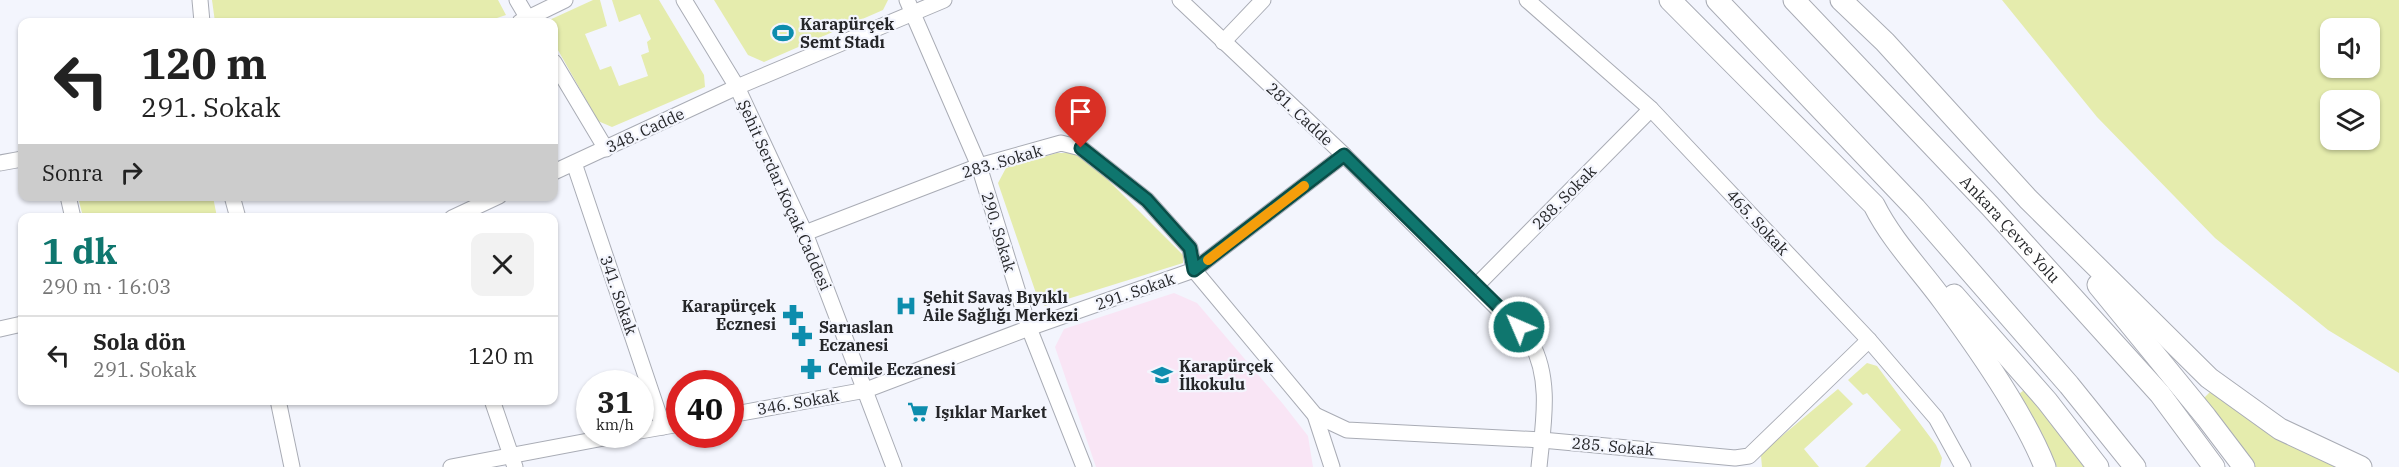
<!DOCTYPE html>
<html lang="tr">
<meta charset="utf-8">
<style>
:root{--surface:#fff;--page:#f2f2f2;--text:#222;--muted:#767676;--line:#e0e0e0;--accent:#0f766e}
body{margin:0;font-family:"IBM Plex Serif",serif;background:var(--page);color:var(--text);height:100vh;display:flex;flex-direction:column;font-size:22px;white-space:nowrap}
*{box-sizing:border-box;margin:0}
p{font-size:20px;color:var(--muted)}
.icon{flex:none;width:33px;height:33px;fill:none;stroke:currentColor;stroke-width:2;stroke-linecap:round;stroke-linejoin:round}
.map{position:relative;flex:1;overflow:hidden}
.side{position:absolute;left:18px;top:213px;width:540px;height:192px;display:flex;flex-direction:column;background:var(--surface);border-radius:12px;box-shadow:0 2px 4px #0004}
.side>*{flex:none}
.hud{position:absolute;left:18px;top:18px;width:540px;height:183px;border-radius:12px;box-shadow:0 2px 4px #0004;background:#fff;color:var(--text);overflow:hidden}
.buttons{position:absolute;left:2320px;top:18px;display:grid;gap:12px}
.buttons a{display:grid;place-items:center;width:60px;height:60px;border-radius:12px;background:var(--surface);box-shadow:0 2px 4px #0004;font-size:30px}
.speed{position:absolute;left:576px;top:370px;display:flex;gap:12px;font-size:30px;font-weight:700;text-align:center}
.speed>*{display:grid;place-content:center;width:78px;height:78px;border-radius:50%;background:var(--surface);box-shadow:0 2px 4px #0004;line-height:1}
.speed small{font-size:15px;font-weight:400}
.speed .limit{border:9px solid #d22;background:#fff;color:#111}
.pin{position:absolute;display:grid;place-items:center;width:51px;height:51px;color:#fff;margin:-62px -26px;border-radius:50% 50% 50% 0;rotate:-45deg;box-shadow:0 0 6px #0007}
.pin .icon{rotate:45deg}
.me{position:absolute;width:66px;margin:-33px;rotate:315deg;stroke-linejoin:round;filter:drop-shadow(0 0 4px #0008)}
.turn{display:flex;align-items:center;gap:21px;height:126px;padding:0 24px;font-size:27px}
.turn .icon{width:78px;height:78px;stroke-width:2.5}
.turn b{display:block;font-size:42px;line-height:51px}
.then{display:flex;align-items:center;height:57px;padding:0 24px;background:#0003;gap:12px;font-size:22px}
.round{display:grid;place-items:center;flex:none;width:63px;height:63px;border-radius:12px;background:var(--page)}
.summary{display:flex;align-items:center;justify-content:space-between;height:102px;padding:0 24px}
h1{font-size:36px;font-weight:800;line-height:45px;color:var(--accent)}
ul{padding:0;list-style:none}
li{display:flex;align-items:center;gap:18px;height:78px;padding:0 24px;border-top:2px solid var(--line)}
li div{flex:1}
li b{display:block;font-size:22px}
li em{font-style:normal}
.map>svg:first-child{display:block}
.education{fill:#f9e5f5}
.green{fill:#e5ecad;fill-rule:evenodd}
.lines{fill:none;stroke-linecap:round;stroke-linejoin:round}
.minor-casing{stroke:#a9acb5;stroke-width:17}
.highway-casing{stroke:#a9acb5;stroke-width:23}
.minor{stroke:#fff;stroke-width:15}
.highway{stroke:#fff;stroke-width:21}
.route-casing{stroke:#0a4d48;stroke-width:15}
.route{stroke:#0f766e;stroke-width:10}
.slow{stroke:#f59e0b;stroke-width:10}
.labels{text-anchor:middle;stroke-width:4.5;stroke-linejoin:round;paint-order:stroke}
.poi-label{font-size:16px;font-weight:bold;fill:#252629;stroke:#f3f5fd;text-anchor:start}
.street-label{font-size:16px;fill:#252629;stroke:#f3f5fd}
</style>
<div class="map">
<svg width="2399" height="467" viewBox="0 0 2399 467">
<rect width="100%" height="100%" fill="#f3f5fd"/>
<path class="education" d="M1174,293l23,10 86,101 25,32 5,31h-217l-41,-120 9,-18z"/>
<g class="green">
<path d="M212,0h286l8,15 -21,7h-270z"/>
<path d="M593,0h7l7,26 -22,8 15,36 11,-4 8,20 29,-10 -7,-21 8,-3 -2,-10 4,-3 -11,-25 -21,8 -7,-22h47l45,75 1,12 -93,40 -14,-6 -44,-78v-21h-9z"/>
<path d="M714,0h174l-5,10 -119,52 -16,-7z"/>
<path d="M2002,0h397v373l-71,-43 -113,-92 -118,-121zM2370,28v40h-39v-40zM2370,100v40h-39v-40z"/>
<path d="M1057,153h13l18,7 95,95v8l-138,43 -7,-7 -40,-116 8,-15z"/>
<path d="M78,197h135l4,20h-134z"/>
<path d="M1867,363l10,3 59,79 6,13 -2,9h-75l36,-37 -34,-37 -4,2 -15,-15z"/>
<path d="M2029,386l61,81h-33l-38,-73z"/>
<path d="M2214,388l130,79h-93l-49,-67z"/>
<path d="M1838,389l15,15 -49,45 15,18h-57l-1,-11 4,-6z"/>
</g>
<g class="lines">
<defs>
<g id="minor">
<path d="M200,0l2,22"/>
<path d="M517,0l13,22"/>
<path d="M684,0l53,87 68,146 89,234"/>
<path d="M907,0l72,166 50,162 55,139"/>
<path d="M1180,0l164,155 187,187c21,38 12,83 8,125"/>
<path d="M1527,0l124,109 218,231 67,78 27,49"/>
<path d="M520,22l45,-22"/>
<path d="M1223,42l40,-42"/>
<path d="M554,62l52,87"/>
<path d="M0,163l22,-4"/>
<path d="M574,163l89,264"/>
<path d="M554,172l183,-85 207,-87"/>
<path d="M68,196l5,22"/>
<path d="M232,196l6,22"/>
<path d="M452,218l47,-22"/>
<path d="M805,233l174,-67 82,-23 20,5 66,52 43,48 4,22 121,145 17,52"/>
<path d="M1477,285l174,-176"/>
<path d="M0,329l22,-5"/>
<path d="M278,400l14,67"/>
<path d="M492,400l23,67"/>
<path d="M730,415l136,-25 163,-62 165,-58 150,-115"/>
<path d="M1315,415l32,15 195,10 193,18 14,-2 120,-116"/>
<path d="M640,431l40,-7"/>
<path d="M451,467l169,-32"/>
</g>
<g id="highway">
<path d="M1670,0l204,205c18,36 46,64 70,97 34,46 80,112 101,165"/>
<path d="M1717,0l198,208 154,177 66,82"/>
<path id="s1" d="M1794,0l196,206 170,188 54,73"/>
<path d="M1841,0l44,42 143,157 181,179 71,51 81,38"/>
<path d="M2098,285l108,132 38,50"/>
<path d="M1954,295l93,106 51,66"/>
</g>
</defs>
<use href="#minor" class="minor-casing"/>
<use href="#highway" class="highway-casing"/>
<use href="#minor" class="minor"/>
<use href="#highway" class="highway"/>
</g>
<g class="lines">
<defs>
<path id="route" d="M1081,148l66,52 43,48 4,22 150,-115 175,172"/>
</defs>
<use href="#route" class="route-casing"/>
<use href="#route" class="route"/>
<path class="slow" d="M1208,260l96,-74"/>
</g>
<defs>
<symbol id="stadium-bare" viewBox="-9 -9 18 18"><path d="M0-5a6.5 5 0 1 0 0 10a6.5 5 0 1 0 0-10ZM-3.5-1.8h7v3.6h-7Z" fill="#0d8dad" stroke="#f3f5fd" stroke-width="2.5" paint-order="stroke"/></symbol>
<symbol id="hospital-bare" viewBox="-9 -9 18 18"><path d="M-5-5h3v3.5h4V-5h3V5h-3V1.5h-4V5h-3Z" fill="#0d8dad" stroke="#f3f5fd" stroke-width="2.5" paint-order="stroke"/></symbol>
<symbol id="pharmacy-bare" viewBox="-9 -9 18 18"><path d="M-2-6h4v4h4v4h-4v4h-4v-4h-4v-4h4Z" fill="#0d8dad" stroke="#f3f5fd" stroke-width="2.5" paint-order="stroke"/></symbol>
<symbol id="school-bare" viewBox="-9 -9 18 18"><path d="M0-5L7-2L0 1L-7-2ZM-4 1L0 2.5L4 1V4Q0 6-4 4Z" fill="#0d8dad" stroke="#f3f5fd" stroke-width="2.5" paint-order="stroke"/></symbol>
<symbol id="supermarket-bare" viewBox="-9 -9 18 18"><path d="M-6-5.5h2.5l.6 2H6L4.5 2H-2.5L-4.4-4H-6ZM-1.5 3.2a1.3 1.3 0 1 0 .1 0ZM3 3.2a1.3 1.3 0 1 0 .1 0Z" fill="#0d8dad" stroke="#f3f5fd" stroke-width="2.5" paint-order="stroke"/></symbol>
</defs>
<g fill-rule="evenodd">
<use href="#stadium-bare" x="768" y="18" width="30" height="30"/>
<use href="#hospital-bare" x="891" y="291" width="30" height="30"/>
<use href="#pharmacy-bare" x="778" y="300" width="30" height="30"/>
<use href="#pharmacy-bare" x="787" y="321" width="30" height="30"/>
<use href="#pharmacy-bare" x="796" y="354" width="30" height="30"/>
<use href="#school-bare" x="1147" y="360" width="30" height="30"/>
<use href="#supermarket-bare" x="903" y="397" width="30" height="30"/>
</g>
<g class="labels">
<g class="poi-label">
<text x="800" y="30">Karapürçek<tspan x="800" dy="18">Semt Stadı</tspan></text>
<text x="923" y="303">Şehit Savaş Bıyıklı<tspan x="923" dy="18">Aile Sağlığı Merkezi</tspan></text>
<text x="776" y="312" text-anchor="end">Karapürçek<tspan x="776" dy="18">Ecznesi</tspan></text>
<text x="819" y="333">Sarıaslan<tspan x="819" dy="18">Eczanesi</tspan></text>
<text x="1179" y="372">Karapürçek<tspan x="1179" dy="18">İlkokulu</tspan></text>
<text x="828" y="375">Cemile Eczanesi</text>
<text x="935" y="418">Işıklar Market</text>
</g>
<g class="street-label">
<text transform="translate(1300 114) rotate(43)" y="6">281. Cadde</text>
<text transform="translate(645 130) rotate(-25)" y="6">348. Cadde</text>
<text transform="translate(1002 161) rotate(-16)" y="6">283. Sokak</text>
<text transform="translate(785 195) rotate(66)" y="6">Şehit Serdar Koçak Caddesi</text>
<text transform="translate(1564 197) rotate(-45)" y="6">288. Sokak</text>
<text transform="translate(1758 222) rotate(47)" y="6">465. Sokak</text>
<text dy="6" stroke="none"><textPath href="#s1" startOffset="315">Ankara Çevre Yolu</textPath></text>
<text transform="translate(999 232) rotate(73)" y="6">290. Sokak</text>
<text transform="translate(1135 291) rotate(-19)" y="6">291. Sokak</text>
<text transform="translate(619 295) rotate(71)" y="6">341. Sokak</text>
<text transform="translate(798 402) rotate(-10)" y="6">346. Sokak</text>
<text transform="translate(1613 446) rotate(5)" y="6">285. Sokak</text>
</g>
</g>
</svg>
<div class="buttons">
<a><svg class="icon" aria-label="sound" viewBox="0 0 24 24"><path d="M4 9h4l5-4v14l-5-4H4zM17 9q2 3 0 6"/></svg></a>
<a><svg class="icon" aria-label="layers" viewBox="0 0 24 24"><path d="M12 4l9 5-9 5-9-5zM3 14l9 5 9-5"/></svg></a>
</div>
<div class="speed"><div>31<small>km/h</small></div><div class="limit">40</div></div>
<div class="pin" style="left:1081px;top:148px;background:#d93025"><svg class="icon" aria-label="arrive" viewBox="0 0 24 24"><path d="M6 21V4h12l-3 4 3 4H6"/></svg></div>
<svg class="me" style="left:1519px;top:327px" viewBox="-20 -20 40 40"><circle r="17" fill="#0f766e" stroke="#fff" stroke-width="3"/><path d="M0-11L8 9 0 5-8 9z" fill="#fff"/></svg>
<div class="hud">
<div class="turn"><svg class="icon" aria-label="left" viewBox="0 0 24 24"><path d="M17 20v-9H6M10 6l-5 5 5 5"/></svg><div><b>120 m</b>291. Sokak</div></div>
<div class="then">Sonra<svg class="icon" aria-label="right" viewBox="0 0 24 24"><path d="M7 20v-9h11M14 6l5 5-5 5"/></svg></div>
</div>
<section class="side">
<div class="summary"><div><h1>1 dk</h1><p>290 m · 16:03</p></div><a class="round"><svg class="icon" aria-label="close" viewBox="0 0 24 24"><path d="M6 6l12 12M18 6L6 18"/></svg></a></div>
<ul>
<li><svg class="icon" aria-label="left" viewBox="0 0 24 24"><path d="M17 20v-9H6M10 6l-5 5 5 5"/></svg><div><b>Sola dön</b><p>291. Sokak</p></div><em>120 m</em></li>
</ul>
</section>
</div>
